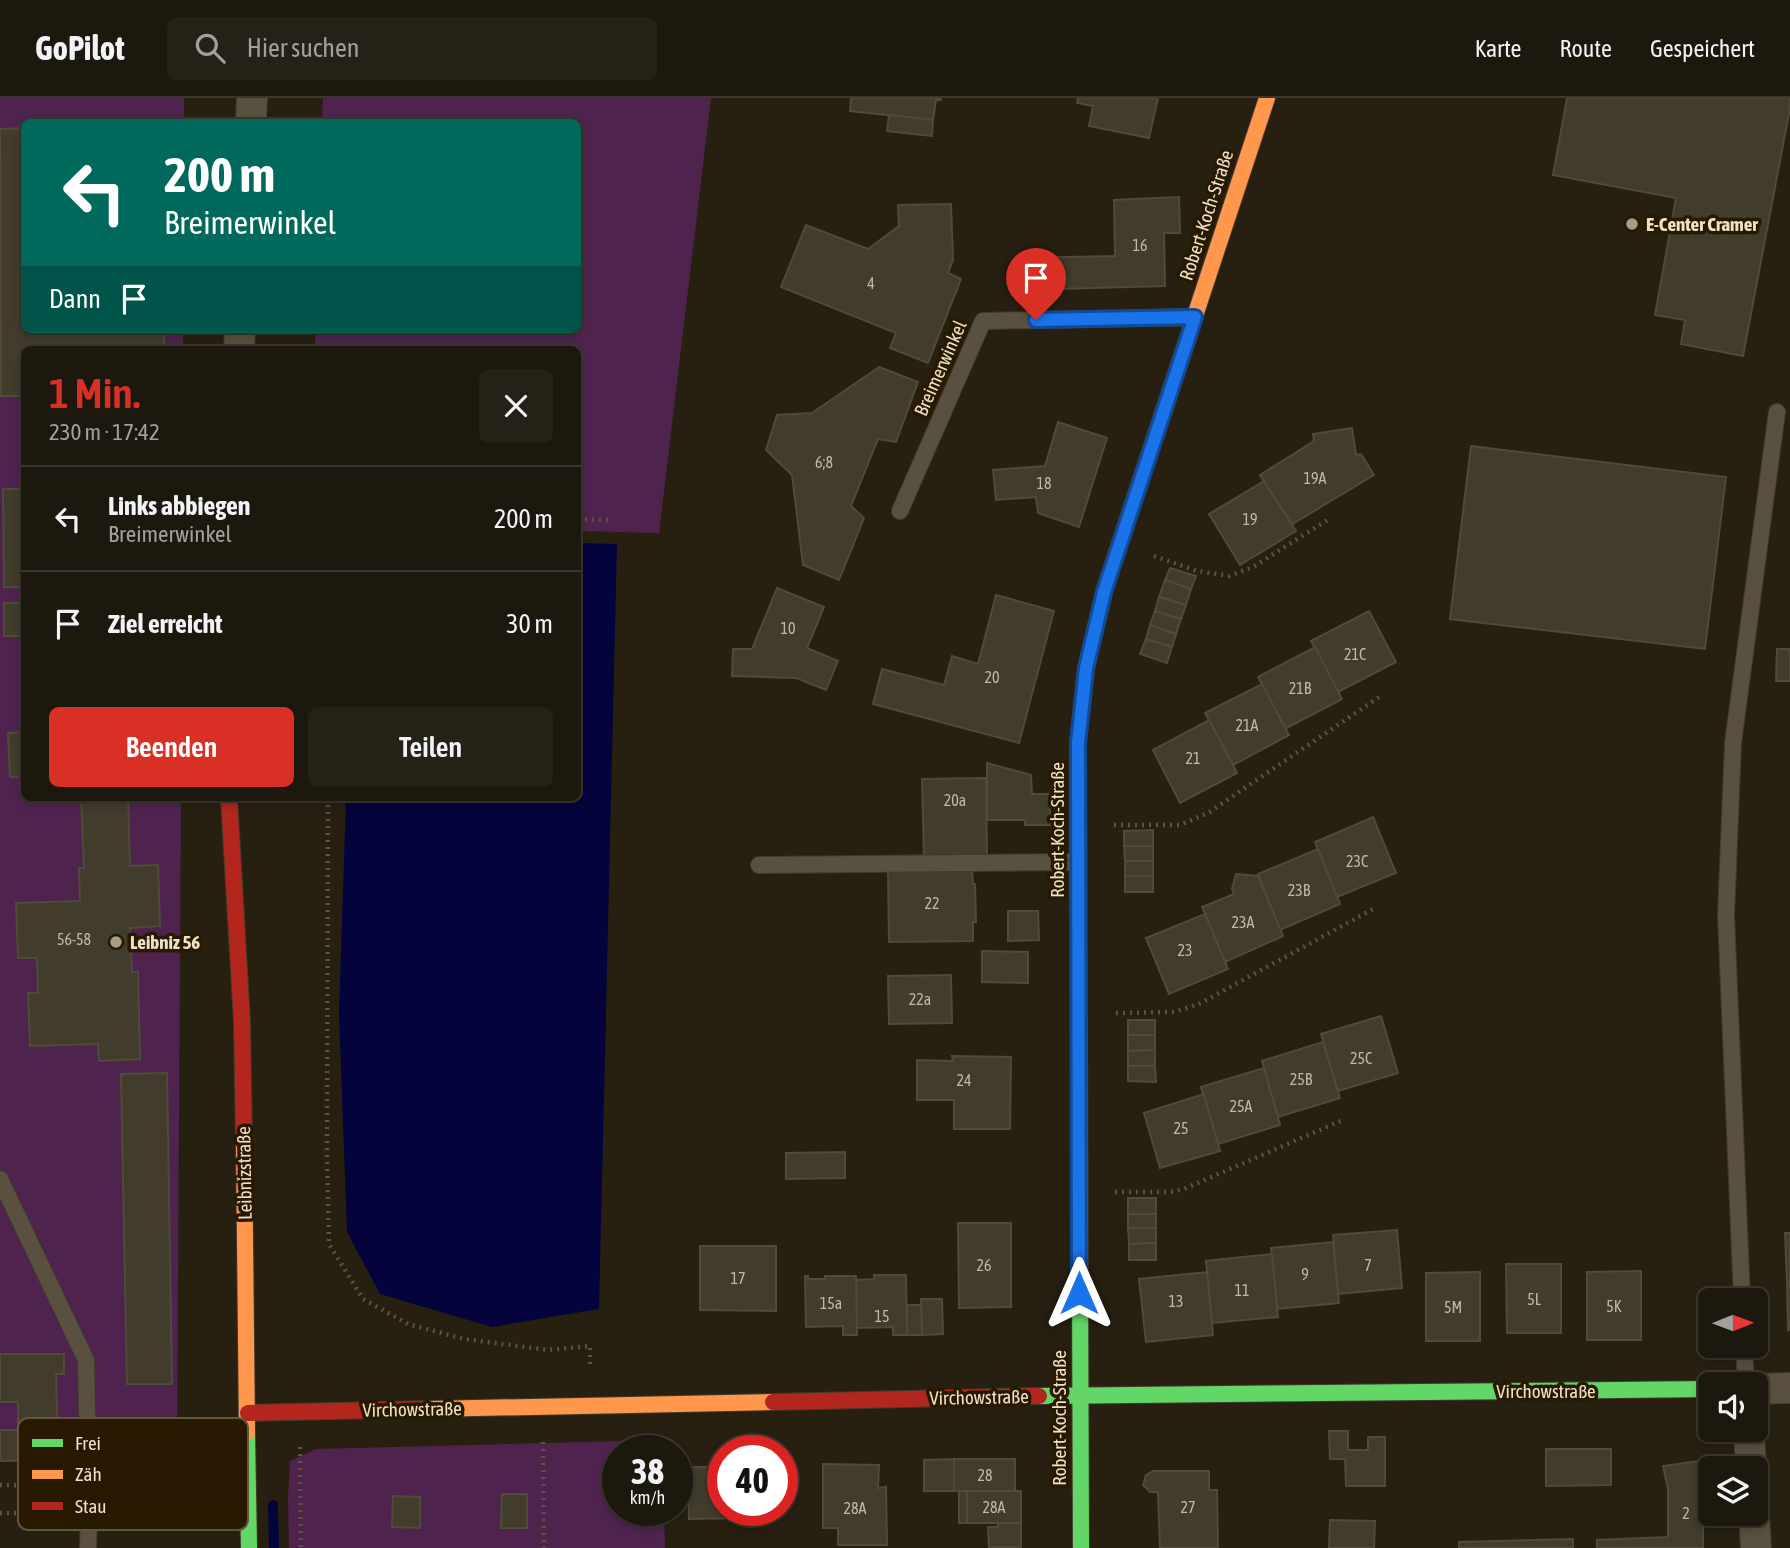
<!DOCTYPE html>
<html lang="de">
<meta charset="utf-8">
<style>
:root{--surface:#1d180d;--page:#252116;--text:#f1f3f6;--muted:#a0a09d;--line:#3b372e;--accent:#d93025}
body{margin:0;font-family:"Asap Condensed",sans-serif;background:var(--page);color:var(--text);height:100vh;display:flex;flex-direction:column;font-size:26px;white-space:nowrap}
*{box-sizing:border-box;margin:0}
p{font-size:23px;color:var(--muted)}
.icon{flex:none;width:38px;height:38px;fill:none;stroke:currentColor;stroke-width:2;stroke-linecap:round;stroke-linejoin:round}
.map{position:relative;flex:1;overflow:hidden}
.panel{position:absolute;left:21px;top:248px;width:560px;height:455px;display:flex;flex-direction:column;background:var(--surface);border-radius:10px;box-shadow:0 4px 10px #0003,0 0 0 2px var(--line)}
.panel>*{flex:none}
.top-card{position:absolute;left:21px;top:21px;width:560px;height:214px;border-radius:10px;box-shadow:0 4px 10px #0003,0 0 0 2px var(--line);background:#00695c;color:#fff;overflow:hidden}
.needle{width:46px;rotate:89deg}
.fabs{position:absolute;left:1698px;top:1190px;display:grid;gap:14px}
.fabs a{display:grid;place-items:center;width:70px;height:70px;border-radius:10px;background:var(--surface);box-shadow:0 4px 10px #0003,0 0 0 2px var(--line);font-size:35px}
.speed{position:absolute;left:602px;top:1337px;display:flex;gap:14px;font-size:35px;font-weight:700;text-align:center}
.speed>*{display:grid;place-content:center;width:91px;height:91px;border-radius:50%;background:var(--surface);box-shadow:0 4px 10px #0003,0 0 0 2px var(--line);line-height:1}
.speed small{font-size:18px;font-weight:400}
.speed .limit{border:10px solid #d22;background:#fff;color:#111}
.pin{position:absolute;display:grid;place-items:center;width:60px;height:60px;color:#fff;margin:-72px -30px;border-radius:50% 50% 50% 0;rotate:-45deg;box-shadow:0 0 7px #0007}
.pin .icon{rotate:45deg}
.me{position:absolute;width:77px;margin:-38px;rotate:0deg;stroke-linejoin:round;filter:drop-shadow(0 0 5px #0008)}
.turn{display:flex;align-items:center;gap:24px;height:147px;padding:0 28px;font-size:32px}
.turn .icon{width:91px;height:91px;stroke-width:2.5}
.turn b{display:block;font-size:49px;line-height:60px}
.then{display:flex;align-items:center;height:66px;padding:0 28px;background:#0003;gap:14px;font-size:26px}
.round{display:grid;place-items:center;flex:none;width:74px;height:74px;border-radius:10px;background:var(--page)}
.summary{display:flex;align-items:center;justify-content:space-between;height:119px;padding:0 28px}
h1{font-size:42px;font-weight:600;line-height:52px;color:var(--accent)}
.primary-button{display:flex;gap:14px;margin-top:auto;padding:14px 28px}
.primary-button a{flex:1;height:80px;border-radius:10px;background:var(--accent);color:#fff;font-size:28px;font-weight:600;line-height:80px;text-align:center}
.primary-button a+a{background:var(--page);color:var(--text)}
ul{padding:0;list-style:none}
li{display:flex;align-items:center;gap:21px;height:105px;padding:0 28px;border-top:2px solid var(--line)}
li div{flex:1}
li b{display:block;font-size:26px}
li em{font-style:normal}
header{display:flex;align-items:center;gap:42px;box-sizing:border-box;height:98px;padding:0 35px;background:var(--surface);border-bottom:2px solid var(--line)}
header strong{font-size:33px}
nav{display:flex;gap:38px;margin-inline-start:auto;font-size:24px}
.search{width:490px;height:63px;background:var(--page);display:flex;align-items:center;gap:18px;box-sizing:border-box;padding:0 24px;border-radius:10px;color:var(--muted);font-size:26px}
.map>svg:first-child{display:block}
.green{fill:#4e244e}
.water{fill:#04033b}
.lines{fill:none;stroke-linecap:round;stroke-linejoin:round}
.stream{stroke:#04033b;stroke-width:10}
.building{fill:#413c2c;stroke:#4f4b38;stroke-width:2}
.lane-casing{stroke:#403a2d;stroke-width:18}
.street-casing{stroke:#403a2d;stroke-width:32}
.fast-casing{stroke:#403a2d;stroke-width:18}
.slow-casing{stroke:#403a2d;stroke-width:18}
.jam-casing{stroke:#403a2d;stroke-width:18}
.path{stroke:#5a5344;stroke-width:4.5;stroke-dasharray:2 5;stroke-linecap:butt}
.lane{stroke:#59503f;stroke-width:16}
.street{stroke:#59503f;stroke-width:30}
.fast{stroke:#63d668;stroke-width:16}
.slow{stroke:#ff974d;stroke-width:16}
.jam{stroke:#b3261e;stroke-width:16}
.route-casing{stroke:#114b97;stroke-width:18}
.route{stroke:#1a73e8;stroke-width:12}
.poi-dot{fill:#a99d87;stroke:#271a00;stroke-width:2.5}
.labels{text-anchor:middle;stroke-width:7;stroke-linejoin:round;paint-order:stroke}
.number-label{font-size:16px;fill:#c4b8a0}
.street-label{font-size:19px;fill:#efe1c6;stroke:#271a00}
.poi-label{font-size:19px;font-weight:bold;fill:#efe1c6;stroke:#271a00;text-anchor:start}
.key{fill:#271a00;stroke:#63563b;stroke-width:2}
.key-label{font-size:19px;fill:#efe1c6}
</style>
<header>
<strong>GoPilot</strong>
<div class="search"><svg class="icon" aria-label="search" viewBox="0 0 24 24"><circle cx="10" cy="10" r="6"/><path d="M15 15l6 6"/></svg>Hier suchen</div>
<nav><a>Karte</a><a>Route</a><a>Gespeichert</a></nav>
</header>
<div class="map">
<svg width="1790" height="1450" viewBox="0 0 1790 1450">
<rect width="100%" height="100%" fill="#272011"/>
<g class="green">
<path d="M0,0h184v24h-160v207h159v21h-159v448h157l-4,638 -177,-3z"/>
<path d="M323,0h388l-52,435 -81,-2v-181h-263v-21h263v-207h-256z"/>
<path d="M663,1342v11h-45v59h46l1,38h-376l-1,-51 2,-36 26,-12z"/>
</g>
<path class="water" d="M578,445l39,1 -18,765 -107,18 -112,-33 -33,-62 -8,-218 7,-216h232z"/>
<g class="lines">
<path class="stream" d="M273,1407l1,43"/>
</g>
<g class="building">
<path d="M851,0h90v2h-5l-3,20 -83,-9z"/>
<path d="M1078,0h80l-9,40 -60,-12 4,-20 -16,-3z"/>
<path d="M1567,0h223v10l-47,248 -62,-12 4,-24 -30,-5 21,-117 -123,-23z"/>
<path d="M889,17l44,5 -1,16 -45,-5z"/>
<rect x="133" y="20" width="29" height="4"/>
<path d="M24,30v201h140v21h-140v46h-23l-1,-267z"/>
<path d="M1179,99l1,36h-16l1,53 -145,4 -1,-32 96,-2 -1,-56z"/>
<path d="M951,106l2,56 -5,13 13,6 -33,84 -38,-15 6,-15 -115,-46 25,-62 62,24 31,-23 -1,-21z"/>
<path d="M879,269l39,15 -22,60 -18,-3 -27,67 13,12 -25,62 -36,-15 -11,-90 -26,-25 11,-35 35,-2z"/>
<path d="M1058,324l49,16 -28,89 -41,-14 -2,-16 -40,3 -3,-30 52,-4z"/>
<path d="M1352,330l4,27 5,-1 13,21 -83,50 -31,-50 54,-34 -1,-7z"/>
<path d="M1471,348l255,31 -21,172 -255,-30z"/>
<path d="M1264,383l32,50 -56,34 -31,-51z"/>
<path d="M3,391h21v147h-20v-33h20l-1,-16h-19z"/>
<path d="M1170,470l26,8 -5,13 -26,-9z"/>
<path d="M1165,482l26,9 -5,16 -27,-8z"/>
<path d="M777,490l47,19 -17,41 31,13 -12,29 -30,-12 -64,-2 1,-27h19z"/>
<path d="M996,497l58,16 -35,132 -146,-39 9,-35 62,16 8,-29 26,8z"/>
<path d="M1159,499l27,8 -5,14 -26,-8z"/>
<path d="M1155,513l26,8 -5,15 -26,-9z"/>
<path d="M1369,513l27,51 -58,30 -27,-51z"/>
<path d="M1150,527l26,9 -4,13 -26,-8z"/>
<path d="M1146,541l26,8 -5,16 -27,-9z"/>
<path d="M1315,549l27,52 -57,30 -27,-52z"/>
<path d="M1777,551h13v32h-14z"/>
<path d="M1262,586l27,51 -56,30 -28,-52z"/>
<path d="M1209,622l28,53 -57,30 -27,-53z"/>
<path d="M24,634v45h-14l-2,-44z"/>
<path d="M987,665l44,12 1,19h18v31h-25v-5h-38z"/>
<path d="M986,680l1,78 -63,1 -2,-78z"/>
<path d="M81,700h47l2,68 28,-1 2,61 -30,2 2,44h6l2,87 -41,2 -1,-17 -68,2 -2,-53h10l-1,-35h-19l-2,-55 64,-2 -1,-33h5z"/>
<path d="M1373,719l23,56 -59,24 -22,-55z"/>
<path d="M1153,732v16h-29v-15z"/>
<path d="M1124,748h29v15h-28z"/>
<path d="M1318,751l22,55 -60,26 -22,-56z"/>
<rect x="1125" y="763" width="28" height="15"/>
<path d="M888,772h84l1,14h2l1,38h-3v19l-84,1z"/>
<path d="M1236,776l22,2 25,60 -58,26 -23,-55 32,-13 -2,-5z"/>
<rect x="1125" y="778" width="28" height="16"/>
<path d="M1008,813h30l1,29 -31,1z"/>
<path d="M1205,816l23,55 -59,25 -23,-56z"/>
<path d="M982,853l46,1v31l-46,-1z"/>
<path d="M951,877l1,48 -63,1 -1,-48z"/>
<path d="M1381,918l17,57 -60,18 -17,-57z"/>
<rect x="1128" y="922" width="27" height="15"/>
<path d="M1128,937h27v15l-27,1z"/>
<path d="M1323,944l17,56 -62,19 -16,-56z"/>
<path d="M1155,952v16h-27v-15z"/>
<path d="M952,958l59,1 -1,72h-56v-29h-37v-40l36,1z"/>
<path d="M1128,968h27l1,16 -28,-1z"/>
<path d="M1264,970l16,57 -62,19 -17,-57z"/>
<path d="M167,975l5,311h-45l-6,-310z"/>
<path d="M1204,996l16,57 -60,17 -16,-55z"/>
<path d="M845,1054v26l-59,1v-26z"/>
<rect x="1128" y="1100" width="28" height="16"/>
<rect x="1128" y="1116" width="28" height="14"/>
<path d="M958,1125h53v84l-52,1z"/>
<path d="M1128,1130h28v15l-27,1z"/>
<path d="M1397,1132l5,58 -64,6 -5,-59z"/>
<path d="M1785,1135h5v48l-3,1z"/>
<path d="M1333,1144l6,61 -62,6 -6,-61z"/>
<path d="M1156,1145v17h-27v-16z"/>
<path d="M700,1148h76v65l-76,-1z"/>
<path d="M1272,1156l6,63 -66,6 -6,-62z"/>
<path d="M1506,1166h55v69h-54z"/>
<path d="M1641,1173v69h-54v-68z"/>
<path d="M1207,1174l6,63 -67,7 -7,-63z"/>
<path d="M1480,1174v69h-54v-68z"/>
<path d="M874,1177h32l1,60h-14v-8l-37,1v-48l18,-1z"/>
<path d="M805,1178h3v3h17v-3h31l1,59h-14v-9l-37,1z"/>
<path d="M1790,1183v49h-2l-1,-48z"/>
<path d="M921,1201h21l1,35 -21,1z"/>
<path d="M907,1207h14l1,30h-15z"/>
<path d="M0,1256h64v20h-8l2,86 -58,1v-31h18v-28h-18z"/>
<path d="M1329,1333h19v19h20v-13h17v49h-39l-1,-27h-15z"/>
<path d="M1546,1351h65v36l-65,1z"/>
<rect x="954" y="1361" width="61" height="32"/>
<path d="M954,1361v32h-30v-31z"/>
<path d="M1698,1363l5,26v61h-106v-8l71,-3v-48l-5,-23z"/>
<path d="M823,1366l56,1 -1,23 8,-1 1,58h-49v-17h-15z"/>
<path d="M688,1369h35v43h21v8l-55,1z"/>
<path d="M615,1370h3v42h31v3l-34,1z"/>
<path d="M1153,1373h56v19h8l1,58h-58l-2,-56h-8l-7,-7 3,-10z"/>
<rect x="959" y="1393" width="8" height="32"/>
<rect x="967" y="1393" width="54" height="32"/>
<path d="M502,1396h25v34h-26z"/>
<path d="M393,1398l27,1v31l-28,-1z"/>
<path d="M1330,1422l45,1 -1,27h-45z"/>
<path d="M998,1425h23v24h-32l-1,-20h10z"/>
<path d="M1573,1441v9h-114v-6z"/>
</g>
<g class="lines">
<defs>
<g id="lane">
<path d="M900,413l83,-190 212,-4"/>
<path d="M759,767l319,-3"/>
<path d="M0,1081l86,181 3,154 -1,34"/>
<path d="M1742,1202l-16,-385 7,-172 44,-331"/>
<path d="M1744,1248l2,38"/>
</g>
<g id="street">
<path d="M251,24l1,-24"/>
<path d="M239,252l1,-21"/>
<path d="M1755,1291l35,-1"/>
<path d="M1749,1332l2,38"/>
<path d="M1754,1416l2,34"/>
</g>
<g id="fast">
<path d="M1039,1298l671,-7"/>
<path d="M247,1335l2,115"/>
<path d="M1081,1450l-3,-805 8,-75 20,-83"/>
</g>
<g id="slow">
<path d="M1106,487l161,-487"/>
<path d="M244,1046l3,289"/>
<path d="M429,1311l344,-7"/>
</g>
<g id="jam">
<path d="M229,700l13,224 2,122"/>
<path d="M773,1304l266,-6"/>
<path d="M248,1315l181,-4"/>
</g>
</defs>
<use href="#lane" class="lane-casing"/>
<use href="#street" class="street-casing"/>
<use href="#fast" class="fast-casing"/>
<use href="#slow" class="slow-casing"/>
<use href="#jam" class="jam-casing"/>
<g class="path">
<path d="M578,421l31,1"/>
<path d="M1154,458l43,15 32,5 24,-9 76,-48"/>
<path d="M328,700l-1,358 2,88 34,55 45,25 56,15 84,11 42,-4v23"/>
<path d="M1114,727h66l28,-12 171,-116"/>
<path d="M1116,915l58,-1 25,-8 174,-95"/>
<path d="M1115,1094h56l13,-3 161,-70"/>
<path d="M543,1344l1,106"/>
<path d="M300,1349l1,101"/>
<path d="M112,1368h100"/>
<path d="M0,1387l66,1"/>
<path d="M0,1415h66"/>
<path d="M113,1415l100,-4"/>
</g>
<use href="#lane" class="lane"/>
<use href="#street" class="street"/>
<use href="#fast" class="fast"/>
<use href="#slow" class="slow"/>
<use href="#jam" class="jam"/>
</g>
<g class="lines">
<defs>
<path id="route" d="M1036,222l159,-3 -91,275 -18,76 -8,75 1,550"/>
</defs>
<use href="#route" class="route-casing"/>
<use href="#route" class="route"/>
</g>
<g class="poi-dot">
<circle cx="1632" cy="126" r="7"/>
<circle cx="116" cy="844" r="7"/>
</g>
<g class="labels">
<g class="number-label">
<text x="1140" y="153">16</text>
<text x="871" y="191">4</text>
<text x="824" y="370">6;8</text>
<text x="1315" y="386">19A</text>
<text x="1044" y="391">18</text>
<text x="1250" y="427">19</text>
<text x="788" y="536">10</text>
<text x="1355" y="562">21C</text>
<text x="992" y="585">20</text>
<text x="1300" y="596">21B</text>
<text x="1247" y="633">21A</text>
<text x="1193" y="666">21</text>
<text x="955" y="708">20a</text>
<text x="1357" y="769">23C</text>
<text x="1299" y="798">23B</text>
<text x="932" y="811">22</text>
<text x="1243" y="830">23A</text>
<text x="74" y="847">56-58</text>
<text x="1185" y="858">23</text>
<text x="920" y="907">22a</text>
<text x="1361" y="966">25C</text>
<text x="1301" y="987">25B</text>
<text x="964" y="988">24</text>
<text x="1241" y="1014">25A</text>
<text x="1181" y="1036">25</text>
<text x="984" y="1173">26</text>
<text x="1368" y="1173">7</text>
<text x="1305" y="1182">9</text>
<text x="738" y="1186">17</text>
<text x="1242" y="1198">11</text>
<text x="1534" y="1207">5L</text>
<text x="1176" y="1209">13</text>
<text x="831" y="1211">15a</text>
<text x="1614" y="1214">5K</text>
<text x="1453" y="1215">5M</text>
<text x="882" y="1224">15</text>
<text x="985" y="1383">28</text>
<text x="994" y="1415">28A</text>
<text x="1188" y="1415">27</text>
<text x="855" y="1416">28A</text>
<text x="1686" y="1421">2</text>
</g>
<g class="street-label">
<text transform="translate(1206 117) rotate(-72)" y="7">Robert-Koch-Straße</text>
<text transform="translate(940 270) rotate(-66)" y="7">Breimerwinkel</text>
<text transform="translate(1057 732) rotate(-90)" y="7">Robert-Koch-Straße</text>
<text transform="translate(244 1075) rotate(-91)" y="7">Leibnizstraße</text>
<text x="1546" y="1300">Virchowstraße</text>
<text transform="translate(979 1299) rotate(-1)" y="7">Virchowstraße</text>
<text transform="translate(412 1311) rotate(-1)" y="7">Virchowstraße</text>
<text transform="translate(1059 1320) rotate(-90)" y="7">Robert-Koch-Straße</text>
</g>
<g class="poi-label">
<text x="1646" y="133">E-Center Cramer</text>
<text x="130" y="851">Leibniz 56</text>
</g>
</g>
<rect x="18" y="1320" width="230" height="112" rx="10" class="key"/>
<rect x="32" y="1341" width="31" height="8" fill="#63d668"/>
<rect x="32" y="1372" width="31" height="9" fill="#ff974d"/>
<rect x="32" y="1404" width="31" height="8" fill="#b3261e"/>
<g class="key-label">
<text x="75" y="1352">Frei</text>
<text x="75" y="1383">Zäh</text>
<text x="75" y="1415">Stau</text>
</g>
</svg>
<div class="fabs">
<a><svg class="needle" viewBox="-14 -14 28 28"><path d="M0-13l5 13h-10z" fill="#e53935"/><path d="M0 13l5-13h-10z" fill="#a0a09d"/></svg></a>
<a><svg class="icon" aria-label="sound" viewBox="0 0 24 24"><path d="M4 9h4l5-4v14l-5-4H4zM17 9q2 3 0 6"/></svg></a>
<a><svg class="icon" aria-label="layers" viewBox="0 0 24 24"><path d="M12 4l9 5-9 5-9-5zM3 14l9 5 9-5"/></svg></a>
</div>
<div class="speed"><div>38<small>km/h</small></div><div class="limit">40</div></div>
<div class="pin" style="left:1036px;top:222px;background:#d93025"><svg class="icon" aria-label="arrive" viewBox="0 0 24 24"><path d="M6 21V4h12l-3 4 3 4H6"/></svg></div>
<svg class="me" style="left:1079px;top:1195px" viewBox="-20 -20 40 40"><path d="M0-17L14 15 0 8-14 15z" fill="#1a73e8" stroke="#fff" stroke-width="4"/></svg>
<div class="top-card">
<div class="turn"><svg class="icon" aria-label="left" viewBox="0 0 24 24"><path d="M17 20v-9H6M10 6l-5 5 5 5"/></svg><div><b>200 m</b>Breimerwinkel</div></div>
<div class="then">Dann<svg class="icon" aria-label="arrive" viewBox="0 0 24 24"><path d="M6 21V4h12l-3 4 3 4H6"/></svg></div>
</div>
<section class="panel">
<div class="summary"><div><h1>1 Min.</h1><p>230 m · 17:42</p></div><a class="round"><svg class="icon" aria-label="close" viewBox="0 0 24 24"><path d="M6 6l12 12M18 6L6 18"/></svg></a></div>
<ul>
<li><svg class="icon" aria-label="left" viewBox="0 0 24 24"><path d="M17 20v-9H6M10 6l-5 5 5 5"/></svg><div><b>Links abbiegen</b><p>Breimerwinkel</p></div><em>200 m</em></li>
<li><svg class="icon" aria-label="arrive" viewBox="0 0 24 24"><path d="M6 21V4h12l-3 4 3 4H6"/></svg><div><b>Ziel erreicht</b></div><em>30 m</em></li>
</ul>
<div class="primary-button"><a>Beenden</a><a>Teilen</a></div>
</section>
</div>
